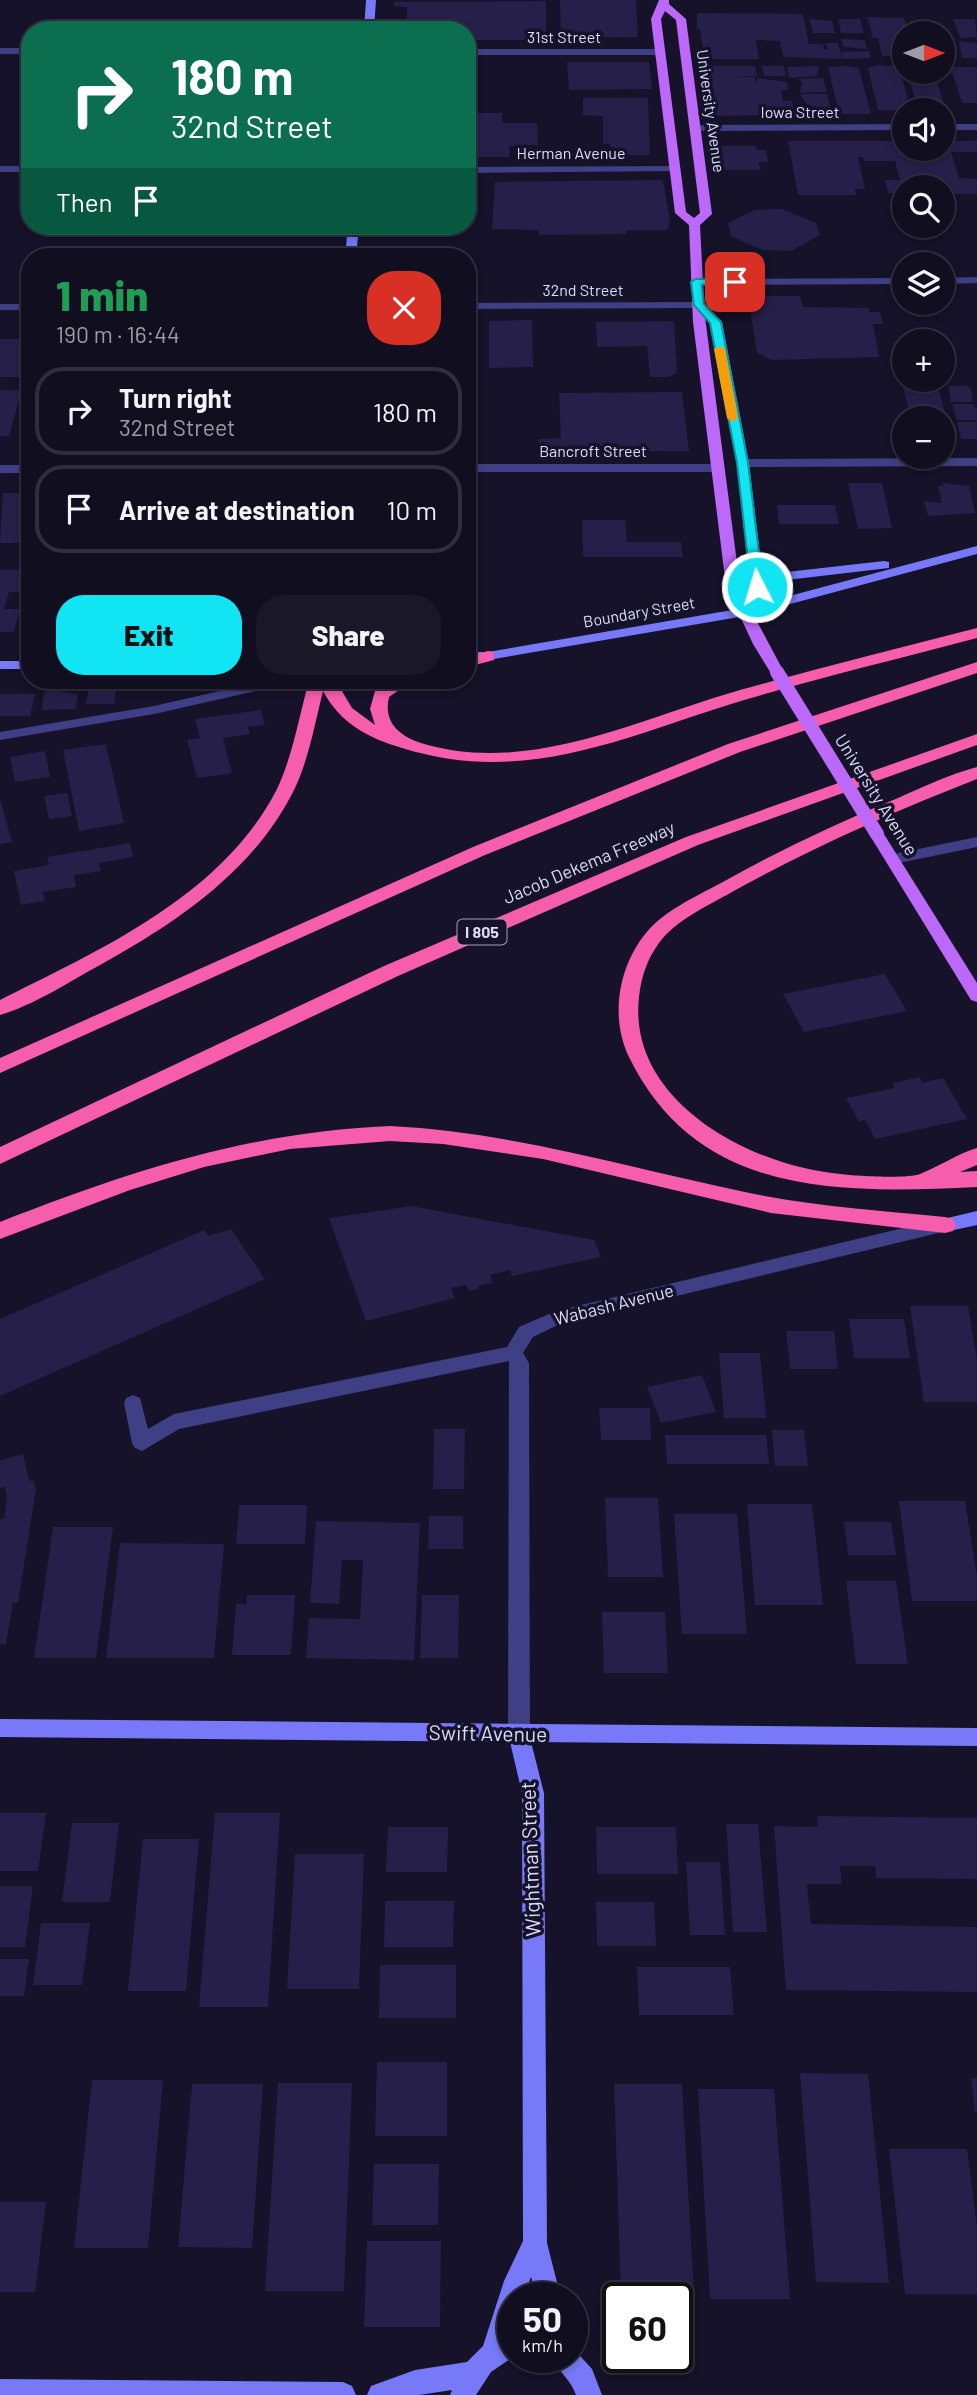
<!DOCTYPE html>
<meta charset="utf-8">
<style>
:root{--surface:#100e1f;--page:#191728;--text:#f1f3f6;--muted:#9c9ca4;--line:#302e3d;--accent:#11e5f3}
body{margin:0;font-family:Barlow,sans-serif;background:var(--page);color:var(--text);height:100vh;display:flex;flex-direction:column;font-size:26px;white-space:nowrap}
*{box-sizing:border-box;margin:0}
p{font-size:23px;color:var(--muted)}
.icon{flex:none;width:38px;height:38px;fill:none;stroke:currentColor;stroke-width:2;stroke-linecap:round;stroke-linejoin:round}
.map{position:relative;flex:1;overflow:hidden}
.sheet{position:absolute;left:21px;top:248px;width:455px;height:441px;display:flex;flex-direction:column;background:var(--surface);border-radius:28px;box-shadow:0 4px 10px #0003,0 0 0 2px var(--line)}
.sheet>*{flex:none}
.banner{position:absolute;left:21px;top:21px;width:455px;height:214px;border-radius:28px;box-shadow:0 4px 10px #0003,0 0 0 2px var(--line);background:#0b6e4f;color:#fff;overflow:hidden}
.needle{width:46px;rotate:90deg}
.tools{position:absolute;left:892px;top:21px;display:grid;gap:14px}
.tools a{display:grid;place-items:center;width:63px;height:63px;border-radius:50%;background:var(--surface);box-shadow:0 4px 10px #0003,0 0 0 2px var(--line);font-size:35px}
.speed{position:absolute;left:497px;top:2282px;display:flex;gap:14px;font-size:35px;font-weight:700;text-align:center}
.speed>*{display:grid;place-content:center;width:91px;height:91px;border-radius:50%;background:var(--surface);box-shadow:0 4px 10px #0003,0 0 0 2px var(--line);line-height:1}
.speed small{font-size:18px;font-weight:400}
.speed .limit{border:4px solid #111;border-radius:10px;background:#fff;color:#111}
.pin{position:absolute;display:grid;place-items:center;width:60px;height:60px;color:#fff;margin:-30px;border-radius:14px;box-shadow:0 4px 10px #0006}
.me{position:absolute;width:77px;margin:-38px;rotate:355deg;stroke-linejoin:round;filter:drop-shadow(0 0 5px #0008)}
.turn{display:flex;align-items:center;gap:24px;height:147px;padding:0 35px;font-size:32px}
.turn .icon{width:91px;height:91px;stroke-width:2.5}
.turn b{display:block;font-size:49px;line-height:60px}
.then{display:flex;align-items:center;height:66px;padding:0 35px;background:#0003;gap:14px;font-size:26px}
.round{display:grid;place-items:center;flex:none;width:74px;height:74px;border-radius:28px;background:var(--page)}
.head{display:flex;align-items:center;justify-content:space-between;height:119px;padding:0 35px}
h1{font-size:42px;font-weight:800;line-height:52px;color:#1e9e55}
.cta{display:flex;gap:14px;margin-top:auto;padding:14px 35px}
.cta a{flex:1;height:80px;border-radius:28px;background:var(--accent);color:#111;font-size:28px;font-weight:800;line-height:80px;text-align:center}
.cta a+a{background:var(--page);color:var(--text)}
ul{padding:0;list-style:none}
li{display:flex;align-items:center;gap:21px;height:88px;margin:0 14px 10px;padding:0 21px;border:4px solid var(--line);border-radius:28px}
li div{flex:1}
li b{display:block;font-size:26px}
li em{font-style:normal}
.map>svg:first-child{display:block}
.building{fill:#261f49}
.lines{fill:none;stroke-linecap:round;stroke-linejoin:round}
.street{fill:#3f3f85;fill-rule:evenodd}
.secondary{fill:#7779f8;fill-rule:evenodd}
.primary{fill:#bc68f8;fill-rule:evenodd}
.highway{fill:#f75dad;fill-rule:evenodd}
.primary-bridge{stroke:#bc68f8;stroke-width:14}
.route{fill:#11e5f3;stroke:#0b959e;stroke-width:2}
.slow{fill:#f59e0b}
.labels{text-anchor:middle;stroke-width:7;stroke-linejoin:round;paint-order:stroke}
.far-street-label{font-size:16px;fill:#dedcfd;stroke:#151229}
.shield{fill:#151229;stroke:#a29fbd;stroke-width:2}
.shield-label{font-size:16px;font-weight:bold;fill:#dedcfd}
.street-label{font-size:18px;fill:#dedcfd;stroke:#151229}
.near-street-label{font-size:21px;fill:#dedcfd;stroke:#151229}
</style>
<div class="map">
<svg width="977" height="2395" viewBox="0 0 977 2395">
<rect width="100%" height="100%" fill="#151229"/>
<g class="building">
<path d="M560,0h76l2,37 -77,1z"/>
<path d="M546,1v39h-79v-10h-61l1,-23 -13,-1v-4z"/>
<path d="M697,13l106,1 6,30h14l1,5h4l-2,-6h12l4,16 -59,-2 -3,-16 -24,-1 3,19h-55l-4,-30h-3z"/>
<path d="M867,17l37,1 2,6 36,-1 4,15 -3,-5h-38v23h-23l-4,-18h-5z"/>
<path d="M809,19l23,2 3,12h-22z"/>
<path d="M838,19h22l4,14h-23z"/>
<path d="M953,19h22l2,18 -17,1z"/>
<path d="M841,39l24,1 2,9 -24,-2z"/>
<path d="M959,41l18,2v15h-15z"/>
<path d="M869,51l2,7 -28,1 -2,-7z"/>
<path d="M567,62h82l3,27 -83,1z"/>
<path d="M879,65l20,2 12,43h-33l-10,-42z"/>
<path d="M706,66h49l2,10 -27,1h25l1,7 1,-6 30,4 1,8h-7l2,11h9l3,14 -87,1 -2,-15h5l-2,-12h-4z"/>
<path d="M762,66h22l2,10h-22z"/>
<path d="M819,66l-2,10 -28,2 -2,-11z"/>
<path d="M848,66l11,2 12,46h-32l-11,-47z"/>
<path d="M951,67h26v36h-15l-9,-29h-5z"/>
<path d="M907,72h27l10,33 -27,1z"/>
<path d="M823,78l4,14 -27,1 2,-11 -5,-3z"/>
<path d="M800,94h27l5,20 -27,1 -2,-10h4z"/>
<path d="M583,98h65l2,57h-39l-1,-11h-7v-28l-20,-1z"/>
<path d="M473,113h29v10h35l1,22 -29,1 1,11h-38z"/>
<path d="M788,141h117v8h38v-8h34v11h-26l8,26 18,1v15h-34v-7h-38v6h-17l-3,-13h15l-5,-19h-31l-1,-4h-5l7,32h-10l1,6h-58z"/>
<path d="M711,146h45l1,4h9l2,12h-10l3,8h-45z"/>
<path d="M663,180l7,41 -3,9h-40v4l-88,1 -1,-5 -46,-1 3,-47z"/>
<path d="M771,209h11l34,14 4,12 -29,16 -29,-1 -31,-14 -3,-13 27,-13z"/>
<path d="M760,296h40l3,11 66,1v4h11l3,12h-10l6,33 -108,3 -14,-7 -8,-51z"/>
<path d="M532,320l1,47 -44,1v-47z"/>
<path d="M674,321l3,52 -8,4h-19l-3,-31 -50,1 -1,-25z"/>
<path d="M0,339h30l-10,38h-20z"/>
<path d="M948,386h20l4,6v10h-21z"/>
<path d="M903,387h35l11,41h-6v-10h-32z"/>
<path d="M0,390h22l-13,46h-9z"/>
<path d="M682,392l7,59 -150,1 -1,-13 23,-1 -2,-45z"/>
<path d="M952,404h21l4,6v10h-20z"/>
<path d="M957,422h20v17h-16z"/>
<path d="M848,483h34l10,45 -34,1z"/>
<path d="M943,483l26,3 6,27 -47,3 -4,-15 18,2 -4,-17h5z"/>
<path d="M3,493h27v50h-30z"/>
<path d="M777,505h58l4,19h-60z"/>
<path d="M582,520h43l2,22h54l2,15h-100z"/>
<path d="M0,570h29l-6,22h-14l-5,17h16l-6,23h-14z"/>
<path d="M27,609h3v23h-9z"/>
<path d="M50,690l28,4 -3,15 -33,1 2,-17z"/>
<path d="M116,690l-2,14h-28l2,-13z"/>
<path d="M0,694h35l-5,22h-30z"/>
<path d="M261,710l4,15 -17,2 2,7 -27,4 9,35 -35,5 -10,-38 13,-2 -5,-19z"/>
<path d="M106,744l18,79 -45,8 -16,-81z"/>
<path d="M45,751l5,26 -35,5 -5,-25z"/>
<path d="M67,793l5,23 -23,3 -5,-23z"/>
<path d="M0,799l12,43 -12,2z"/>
<path d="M130,843l3,14 -34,6 2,8 -27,4 2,12 -33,5 2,9 -24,4 -7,-34 35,-6 -2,-8z"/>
<path d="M885,974l22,37 -103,21 -21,-38z"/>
<path d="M920,1077l2,6 21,-5 24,41 -92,20 -10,-19 -6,2 -13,-24 49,-10 -2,-5z"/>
<path d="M411,1206l183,34 7,17 -89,19 -2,-6 -20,5 3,8 -15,3 1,3 -10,2 -3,-6 -15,3 4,10 -89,23 -37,-103z"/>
<path d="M231,1229l34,50 -265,117v-77l204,-89 4,6z"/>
<path d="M910,1306h58l9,54v42h-53z"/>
<path d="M849,1319h55l6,39h-56z"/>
<path d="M786,1331h48l4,38h-48z"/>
<path d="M719,1353h41l6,65h-42z"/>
<path d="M702,1375l14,37 -55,11 -14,-36z"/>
<path d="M599,1408h51l1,32h-50z"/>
<path d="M434,1429h31l-1,60h-31z"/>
<path d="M772,1430h32l4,36h-33z"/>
<path d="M665,1435h101l3,29h-102z"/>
<path d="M23,1454l6,27 5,-1 2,9 -18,114h-5l-7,41h-6v-125h4l3,-21 -2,-11 -5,1v-28z"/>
<path d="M605,1498h53l5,79h-55z"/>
<path d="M899,1501h66l12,75v25h-65z"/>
<path d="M747,1504h65l11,101h-68z"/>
<path d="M239,1505h68l-2,39h-69z"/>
<path d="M674,1514h63l10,120h-65z"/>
<path d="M429,1516h34v33h-35z"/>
<path d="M316,1521l104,2 -6,137 -108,-2 3,-40 51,1 3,-59h-21l-3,44 -29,-1z"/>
<path d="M844,1522h47l5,33h-48z"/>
<path d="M53,1527h60l-17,131h-62z"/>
<path d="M120,1543l104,1 -10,114h-108z"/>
<path d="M846,1581h50l12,83h-52z"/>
<path d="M247,1595h48l-4,60h-59l4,-51h10z"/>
<path d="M422,1595h37l-1,63h-38z"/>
<path d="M602,1612h63l3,61h-64z"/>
<path d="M0,1813h46l-8,58h-38z"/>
<path d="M215,1813h65l-12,194h-69z"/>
<path d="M817,1816l160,2v61l-101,-1 -1,-12h-35l2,18h-35l4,40 166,3v65l-191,-2 -12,-164 44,1z"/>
<path d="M72,1823h47l-9,79h-48z"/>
<path d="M726,1824h32l9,108h-34z"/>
<path d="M388,1827h60l-1,45h-61z"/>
<path d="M596,1827h80l2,47h-81z"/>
<path d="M143,1839h56l-13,152h-58z"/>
<path d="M295,1854h69l-5,135h-72z"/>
<path d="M686,1862h34l5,73h-35z"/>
<path d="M0,1886h33l-8,61h-25z"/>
<path d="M385,1901h69l-1,46h-69z"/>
<path d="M596,1902h58l2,44h-59z"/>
<path d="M41,1923h49l-8,62h-49z"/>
<path d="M0,1959h29l-5,37h-24z"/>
<path d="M380,1965h76v53h-77z"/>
<path d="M637,1967h93l4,48h-95z"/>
<path d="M377,2062h70v74h-72z"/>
<path d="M800,2073l68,1 21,209 -73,-1z"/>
<path d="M971,2078h6v34h-2z"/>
<path d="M92,2080h71l-15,168h-74z"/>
<path d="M278,2083h74l-8,208h-79z"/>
<path d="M192,2084h71l-11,164 -74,-1z"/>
<path d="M614,2084h68l12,210h-73z"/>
<path d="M698,2089h76l16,210h-80z"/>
<path d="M889,2149h78l10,77v68h-72z"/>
<path d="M374,2164h65l-1,61h-66z"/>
<path d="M0,2202h46l-11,90h-35z"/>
<path d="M367,2241h74l-1,86h-76z"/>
</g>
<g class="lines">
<g class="street">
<rect x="0" y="48" width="30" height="6"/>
<path d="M467,49h194l5,3 -5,3h-194z"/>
<path d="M905,124v6l-209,1 -5,-3 5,-3z"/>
<rect x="943" y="124" width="34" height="6"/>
<rect x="0" y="166" width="30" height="6"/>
<path d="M679,166l1,2 -5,3 -208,2v-6z"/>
<path d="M977,277v6l-34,1v-6z"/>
<path d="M905,278v6l-209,1 -6,-3 6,-3z"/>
<path d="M467,303l232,-1 6,3 -6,3 -232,1z"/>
<rect x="0" y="304" width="30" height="6"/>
<path d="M977,458v8l-234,1 -6,-4 6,-4z"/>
<path d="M467,464h251l6,4 -6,4h-251z"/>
<rect x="0" y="465" width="30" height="8"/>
<path d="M264,681h25l-7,4 -128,29 -154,26v-8l154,-26z"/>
<path d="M977,837v10l-83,17 -8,-5 8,-5z"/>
<path d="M945,1218l6,2 3,5 -3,5 -391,94 -27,13 -10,16 6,10 1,372 -4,7 -7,2 -7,-2 -4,-7 1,-374 -330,68 -37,22 -7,-3 -3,-5 -8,-40 2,-5 7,-3 7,3 8,31 26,-15 333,-67 12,-20 37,-16z"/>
</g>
<g class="secondary">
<path d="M366,0h10l-2,30h-10z"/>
<path d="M348,226h11l-3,31h-11z"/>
<path d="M977,546v8l-232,62 -257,44h-21v-8h21l256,-44z"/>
<path d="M884,561l5,1v6l-111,13 -29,-9 7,-4 22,5z"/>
<rect x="0" y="661" width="30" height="8"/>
<path d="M977,1211v14l-32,7 -6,-2 -3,-5 3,-5z"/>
<path d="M0,1719l977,9v18l-446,-4 13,51 3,450 14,55h-24l-6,-21 -8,21h-10v59l-22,15 -15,23h-26l2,-5 -33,5h-52l4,-9 44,-16 52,-8 16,-16 21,-65 19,-40 -1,-448 -12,-51 -510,-5z"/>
<path d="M572,2347l20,22 10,26h-26c-5,-15 -18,-23 -23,-38h19z"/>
<path d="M0,2379l343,3 9,4 4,9h-356z"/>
</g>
<g class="primary">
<path d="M659,0h10v4l17,15 26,195 -12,11 4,78 18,19 27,141 15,124 -12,25 32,60 -7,4 -5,-1 -19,-31 -27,-58 -33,-264 -4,-97 -14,-12 -24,-194zM665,11l11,9 24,193 -6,5 -8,-6 -25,-193zM705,317l5,6 27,140 13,124 -5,11 -5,-12z"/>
<path d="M877,829l5,2 95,152v19l-6,-2 -102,-166z"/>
</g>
<g class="highway">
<path d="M977,628v10c-75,20 -151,38 -226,60 -120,35 -221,90 -349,50 -34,-10 -62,-25 -79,-57 -8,32 -14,67 -28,97 -40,82 -117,134 -195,177 -31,17 -66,40 -100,50v-15c102,-51 223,-105 277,-211 16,-34 22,-73 32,-108h27l16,27 23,17 -5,-16 5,-18 18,-10h19l-23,16c-6,25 10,39 32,46 108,33 217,-24 319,-53 79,-22 158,-42 237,-62z"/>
<path d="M488,651l6,1v8l-27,7v-10z"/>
<path d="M977,662v11l-237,79 -255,103 -485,218v-15l473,-211 255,-103z"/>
<path d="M977,734v11l-279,100 -300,131 -398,188v-17l384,-181 302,-129z"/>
<path d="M977,767v12c-84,33 -166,69 -245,113 -25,14 -56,28 -73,51 -12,16 -18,35 -20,54 -12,105 114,170 202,177 14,2 67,5 79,0 18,-7 37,-20 57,-26v17l-17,7 17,-1v16c-134,6 -279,12 -348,-130 -19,-39 -11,-90 17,-124 19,-23 49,-36 75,-50 57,-32 116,-60 177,-85 25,-11 52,-24 79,-31z"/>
<path d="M390,1126c122,6 236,41 355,66 66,14 133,18 200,25l8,2 3,6 -3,6 -8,2 -174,-20 -228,-54 -100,-15 -53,-3 -100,8 -86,18 -74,23 -130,49v-17c130,-51 249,-90 390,-96z"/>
</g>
<path class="primary-bridge" d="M777,672l100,162"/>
</g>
<path class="route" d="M735,279l5,3 -2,2 -36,1 2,19 17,18 27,141 15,124 -6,4 -6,-4 -14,-124 -27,-140 -16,-18 -3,-23 5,-3z"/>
<path class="slow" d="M720,346l5,3 13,69 -6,4 -5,-4 -13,-69z"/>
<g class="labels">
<g class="far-street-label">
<text x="564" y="43">31st Street</text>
<text transform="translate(711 111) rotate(82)" y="6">University Avenue</text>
<text x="800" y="118">Iowa Street</text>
<text x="571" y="159">Herman Avenue</text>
<text x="583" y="296">32nd Street</text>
<text x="593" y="457">Bancroft Street</text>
<text transform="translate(639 612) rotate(-10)" y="6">Boundary Street</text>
</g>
<rect class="shield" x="457.5" y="919.5" width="49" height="25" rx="5"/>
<g class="shield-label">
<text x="482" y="938">I 805</text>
</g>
<g class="street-label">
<text transform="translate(876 795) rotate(58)" y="6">University Avenue</text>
<text transform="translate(589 863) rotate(-23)" y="6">Jacob Dekema Freeway</text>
<text transform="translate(614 1305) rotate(-14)" y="6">Wabash Avenue</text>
</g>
<g class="near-street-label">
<text transform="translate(488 1734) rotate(1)" y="7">Swift Avenue</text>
<text transform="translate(531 1859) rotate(-92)" y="7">Wightman Street</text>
</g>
</g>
</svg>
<div class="tools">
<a><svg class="needle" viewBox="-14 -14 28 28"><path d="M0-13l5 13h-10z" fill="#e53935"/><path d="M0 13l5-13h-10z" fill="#9c9ca4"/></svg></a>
<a><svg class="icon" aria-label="sound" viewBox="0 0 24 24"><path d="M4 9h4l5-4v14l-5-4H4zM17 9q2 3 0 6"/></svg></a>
<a><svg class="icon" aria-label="search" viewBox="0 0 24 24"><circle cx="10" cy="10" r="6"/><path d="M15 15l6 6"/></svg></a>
<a><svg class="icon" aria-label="layers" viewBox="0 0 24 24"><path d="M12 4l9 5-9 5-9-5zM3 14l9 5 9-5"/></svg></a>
<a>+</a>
<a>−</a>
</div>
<div class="speed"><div>50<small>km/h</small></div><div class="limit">60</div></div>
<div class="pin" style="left:735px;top:282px;background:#d93025"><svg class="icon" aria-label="arrive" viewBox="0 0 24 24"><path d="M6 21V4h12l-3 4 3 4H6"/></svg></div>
<svg class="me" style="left:757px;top:587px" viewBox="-20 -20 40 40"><circle r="17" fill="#11e5f3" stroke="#fff" stroke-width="3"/><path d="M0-11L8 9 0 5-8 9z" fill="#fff"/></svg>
<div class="banner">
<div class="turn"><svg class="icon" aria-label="right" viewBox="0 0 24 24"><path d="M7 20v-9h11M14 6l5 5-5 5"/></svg><div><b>180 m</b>32nd Street</div></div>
<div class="then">Then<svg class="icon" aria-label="arrive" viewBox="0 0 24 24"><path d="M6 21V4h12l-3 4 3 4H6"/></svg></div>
</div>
<section class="sheet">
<div class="head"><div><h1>1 min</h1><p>190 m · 16:44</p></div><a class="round" style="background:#d93025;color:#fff"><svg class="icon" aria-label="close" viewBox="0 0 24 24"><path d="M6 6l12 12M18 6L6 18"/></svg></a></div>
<ul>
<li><svg class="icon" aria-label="right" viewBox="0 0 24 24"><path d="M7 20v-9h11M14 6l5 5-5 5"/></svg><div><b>Turn right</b><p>32nd Street</p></div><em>180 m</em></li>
<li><svg class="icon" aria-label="arrive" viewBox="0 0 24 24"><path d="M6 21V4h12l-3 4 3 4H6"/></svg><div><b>Arrive at destination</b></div><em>10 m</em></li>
</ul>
<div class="cta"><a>Exit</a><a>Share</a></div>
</section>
</div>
